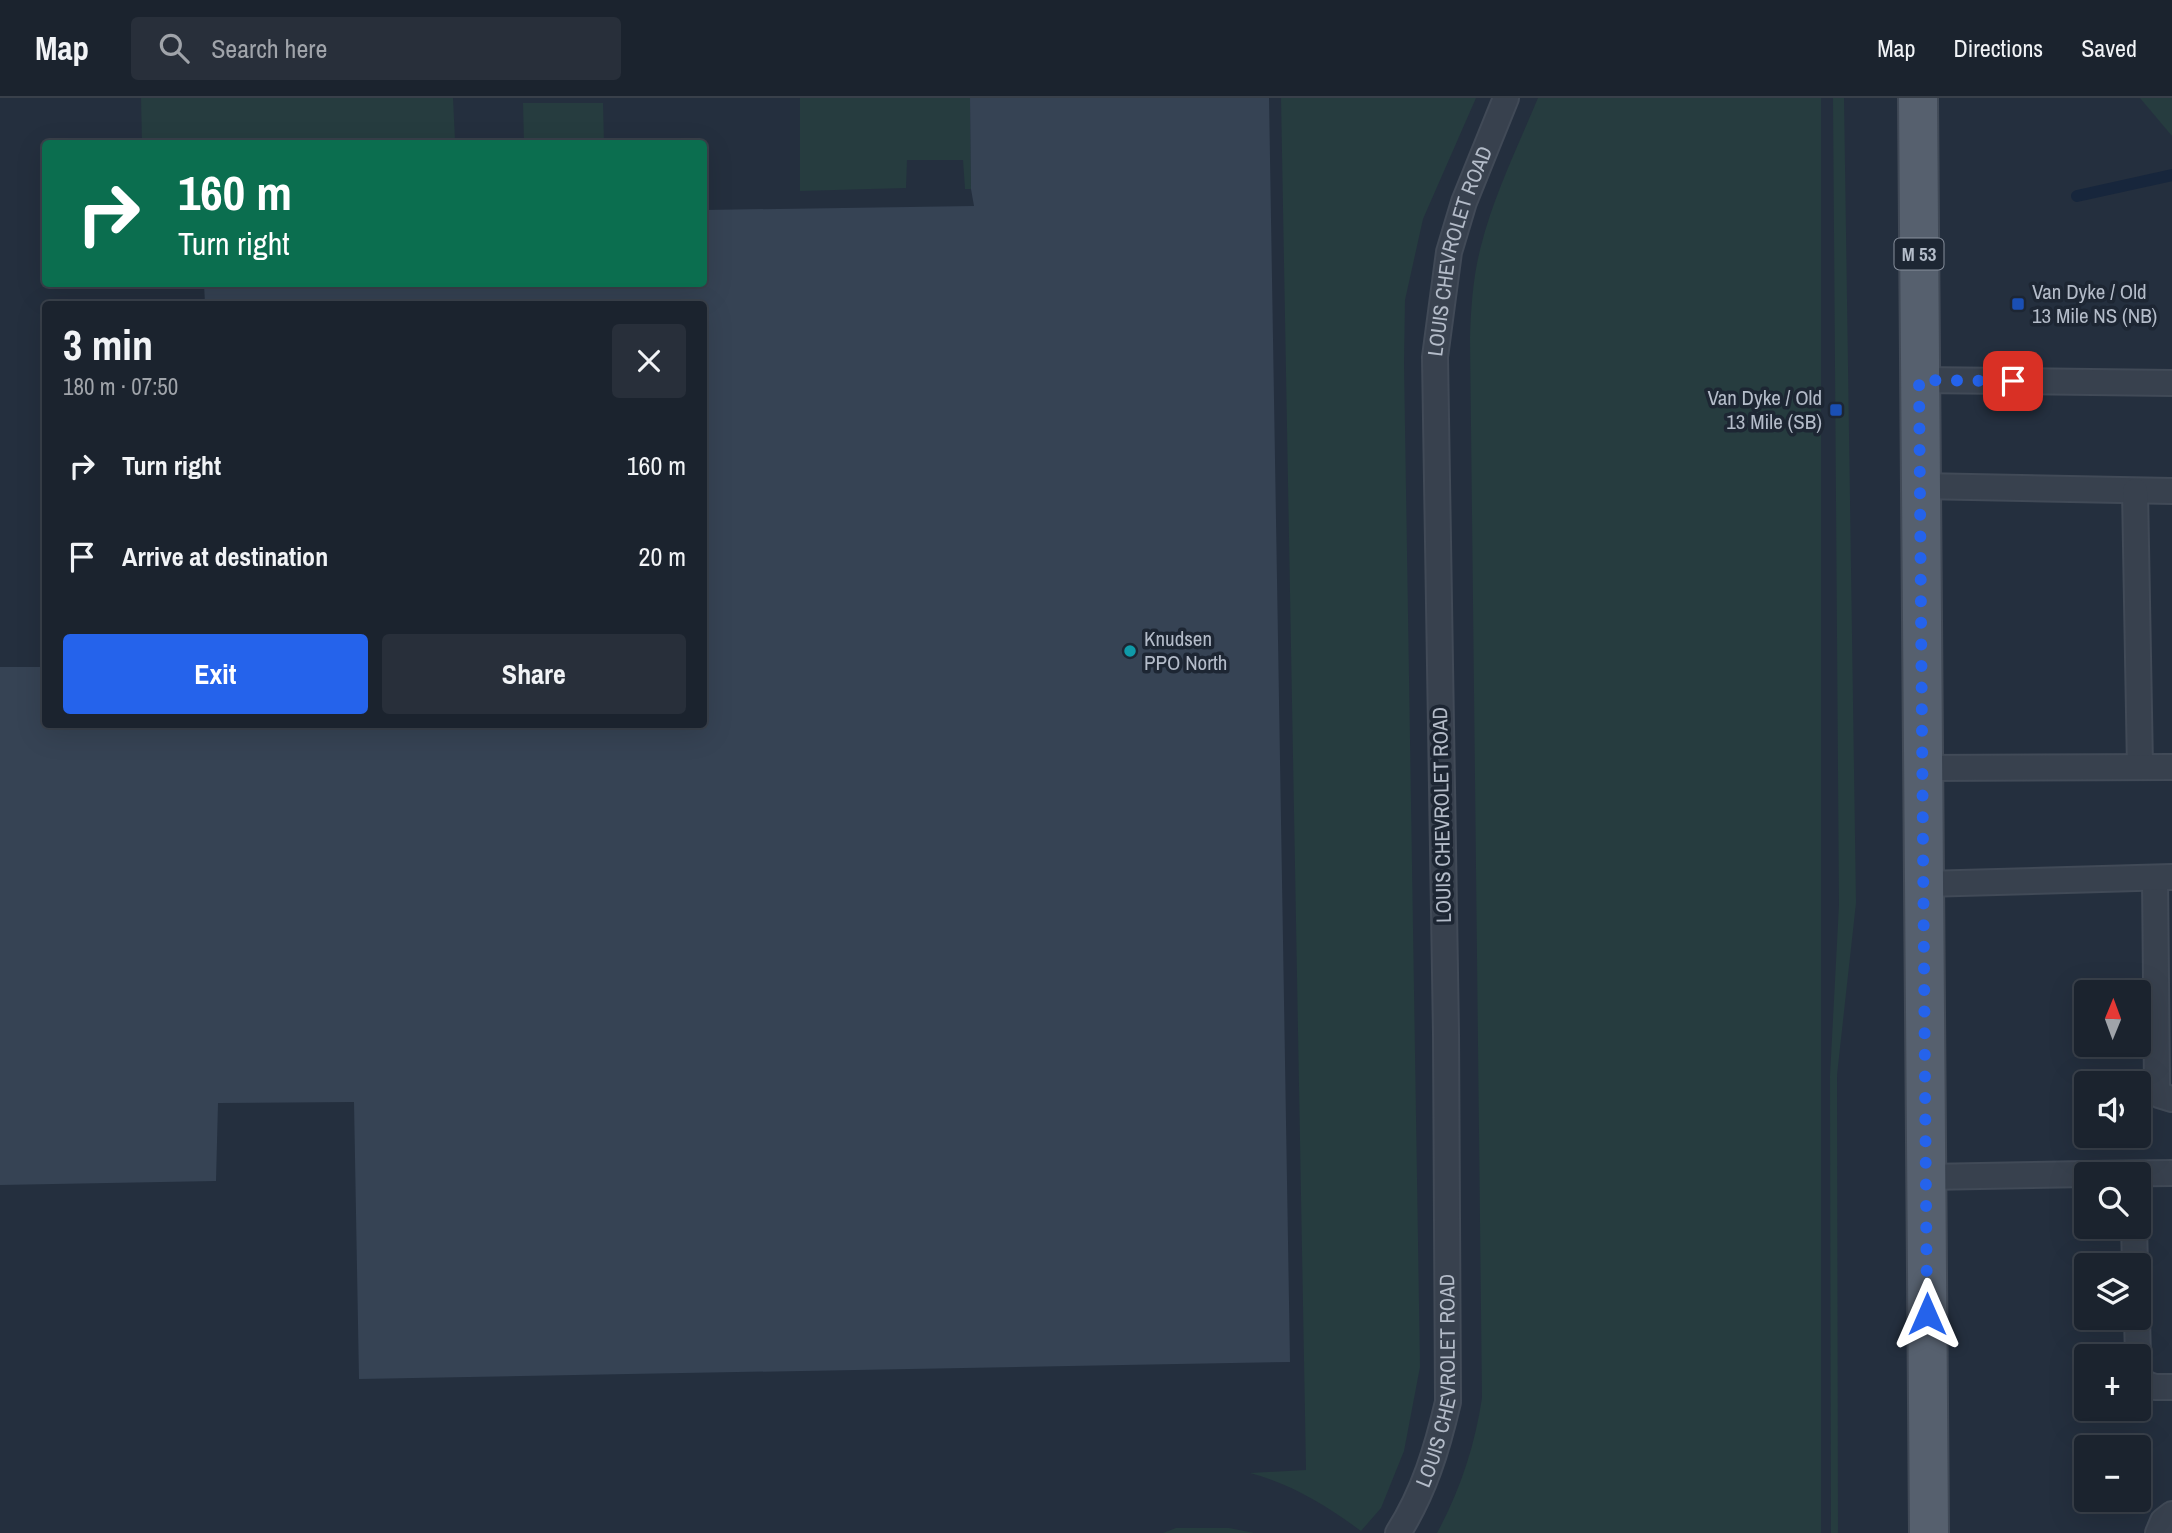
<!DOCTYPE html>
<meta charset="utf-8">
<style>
:root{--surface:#1b232e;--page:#282f3a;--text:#f1f3f6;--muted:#a0a4aa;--line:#39404a;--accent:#2563eb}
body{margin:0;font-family:"Archivo Narrow",sans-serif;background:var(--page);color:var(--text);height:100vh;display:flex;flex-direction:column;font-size:26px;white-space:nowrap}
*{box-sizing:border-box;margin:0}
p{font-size:23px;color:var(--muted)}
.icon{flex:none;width:38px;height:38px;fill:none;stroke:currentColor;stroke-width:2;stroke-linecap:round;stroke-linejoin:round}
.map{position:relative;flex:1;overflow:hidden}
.drawer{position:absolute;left:42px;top:203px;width:665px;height:427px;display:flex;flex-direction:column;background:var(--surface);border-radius:7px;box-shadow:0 7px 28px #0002,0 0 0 2px var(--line)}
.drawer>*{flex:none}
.top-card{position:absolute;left:42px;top:42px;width:665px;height:147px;border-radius:7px;box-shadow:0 7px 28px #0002,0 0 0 2px var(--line);background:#0b6e4f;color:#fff;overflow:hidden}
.needle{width:46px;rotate:1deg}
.fabs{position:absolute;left:2074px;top:882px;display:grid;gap:14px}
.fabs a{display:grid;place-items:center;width:77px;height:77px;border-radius:7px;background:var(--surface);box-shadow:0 7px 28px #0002,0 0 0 2px var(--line);font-size:35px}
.pin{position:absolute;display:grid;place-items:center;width:60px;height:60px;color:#fff;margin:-30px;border-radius:14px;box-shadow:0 4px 10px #0006}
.me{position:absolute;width:77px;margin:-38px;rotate:0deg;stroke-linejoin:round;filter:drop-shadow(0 0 5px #0008)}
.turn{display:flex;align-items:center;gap:24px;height:147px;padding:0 21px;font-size:32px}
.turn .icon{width:91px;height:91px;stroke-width:2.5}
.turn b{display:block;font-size:49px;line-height:60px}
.round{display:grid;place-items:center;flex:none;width:74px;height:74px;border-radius:7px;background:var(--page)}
.headline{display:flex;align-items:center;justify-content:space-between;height:119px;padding:0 21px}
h1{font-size:42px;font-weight:700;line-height:52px}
.primary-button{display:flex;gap:14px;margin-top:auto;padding:14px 21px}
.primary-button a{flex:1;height:80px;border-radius:7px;background:var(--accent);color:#fff;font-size:28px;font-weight:700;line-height:80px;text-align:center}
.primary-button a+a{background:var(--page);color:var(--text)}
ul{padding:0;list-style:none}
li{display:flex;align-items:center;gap:21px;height:91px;padding:0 21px}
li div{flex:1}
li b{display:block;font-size:26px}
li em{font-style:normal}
header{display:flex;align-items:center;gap:42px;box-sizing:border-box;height:98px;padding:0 35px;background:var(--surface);border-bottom:2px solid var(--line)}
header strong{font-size:33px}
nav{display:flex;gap:38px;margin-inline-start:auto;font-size:24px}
.search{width:490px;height:63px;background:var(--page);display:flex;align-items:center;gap:18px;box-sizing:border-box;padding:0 24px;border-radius:7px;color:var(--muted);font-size:26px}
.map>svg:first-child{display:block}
.green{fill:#263c3f}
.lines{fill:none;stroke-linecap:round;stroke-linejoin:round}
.stream{stroke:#17263c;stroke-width:12}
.building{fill:#364354}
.lane-casing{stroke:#414a57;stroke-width:28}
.primary-casing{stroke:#414a57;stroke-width:42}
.lane{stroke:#38414e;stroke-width:24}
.primary{stroke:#56606e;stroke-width:38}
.route{stroke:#2563eb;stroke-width:12;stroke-dasharray:0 21.6}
.transit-dot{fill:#1a4fb4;stroke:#1d2633;stroke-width:2.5}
.culture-dot{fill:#0f9aa8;stroke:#1d2633;stroke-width:2.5}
.labels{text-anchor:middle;stroke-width:7;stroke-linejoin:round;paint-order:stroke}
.shield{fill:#1d2633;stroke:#878f9c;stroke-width:2}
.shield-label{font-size:19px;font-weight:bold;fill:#b4bcc9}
.street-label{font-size:21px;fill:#b4bcc9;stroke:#1d2633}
.poi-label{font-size:21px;fill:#b4bcc9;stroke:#1d2633;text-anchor:start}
</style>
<header>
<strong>Map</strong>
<div class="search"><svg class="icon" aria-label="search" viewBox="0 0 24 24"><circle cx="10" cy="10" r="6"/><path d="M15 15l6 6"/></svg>Search here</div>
<nav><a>Map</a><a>Directions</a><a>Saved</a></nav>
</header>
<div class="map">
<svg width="2172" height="1435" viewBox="0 0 2172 1435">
<rect width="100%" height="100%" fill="#242f3e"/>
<g class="green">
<path d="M141,0h312l2,42 18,3h-331z"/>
<path d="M800,0h170l1,91h-6l-2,-29h-56l-1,28 -106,3z"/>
<path d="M1281,0h195l-53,121 -18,81 -1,63 16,1004 -16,84 -23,57 -20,23c-34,-25 -69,-47 -111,-58l56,-3z"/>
<path d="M1538,0h283v1435h-384c23,-42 38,-88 45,-135l-12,-1060c1,-31 3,-62 11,-92 13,-51 37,-100 57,-148z"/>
<path d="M1833,0h11l12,805 -19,172 1,458h-7l-1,-457 9,-171z"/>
<path d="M2140,0h32v38z"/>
<path d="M523,5h80l1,40h-80z"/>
<path d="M1176,1430h53l25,5h-91z"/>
</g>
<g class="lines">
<path class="stream" d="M2077,98l95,-21"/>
</g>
<g class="building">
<path d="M970,0h299l21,1264 -931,17 -5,-277 -136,1 -2,78 -216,4v-518h46v57h658v-420h-499l-1,-20h500v-74l270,-4 -3,-17z"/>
<path d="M42,270h4v63h-3z"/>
</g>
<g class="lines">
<defs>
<g id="lane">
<path d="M1919,282l253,3"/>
<path d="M1921,388l251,5"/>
<path d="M2135,393l5,276"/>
<path d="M1923,670l249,-1"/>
<path d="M2155,780l2,208 2,9 13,4"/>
<path d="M1924,786l248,-7"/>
<path d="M2086,1076l86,-1"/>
<path d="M1927,1079l159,-3"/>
<path d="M2134,1129l1,38"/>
<path d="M2137,1220l1,38"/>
<path d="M2138,1273l5,12 12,4h17"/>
<path id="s1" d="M1398,1435c26,-41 39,-84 50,-131l-2,-368 -11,-677 14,-105 15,-50 42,-104"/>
<path d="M2158,1435l5,-12 9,-7"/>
</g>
<path id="primary" d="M1918,0l11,1435"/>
</defs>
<use href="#lane" class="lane-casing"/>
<use href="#primary" class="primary-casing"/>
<use href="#lane" class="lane"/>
<use href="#primary" class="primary"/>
</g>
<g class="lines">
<path class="route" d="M1927,1216l-8,-934 94,1"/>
</g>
<g class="transit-dot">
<rect x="2011" y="199" width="14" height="14" rx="3.5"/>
<rect x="1829" y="305" width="14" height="14" rx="3.5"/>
</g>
<circle class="culture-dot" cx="1130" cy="553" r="7"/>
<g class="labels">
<rect class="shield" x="1894.5" y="140.5" width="49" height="31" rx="5"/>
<g class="shield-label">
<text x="1919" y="163">M 53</text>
</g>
<g class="street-label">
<text dy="7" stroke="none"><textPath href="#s1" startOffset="1295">LOUIS CHEVROLET ROAD</textPath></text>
<text transform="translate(1442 717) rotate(-91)" y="7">LOUIS CHEVROLET ROAD</text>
<text dy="7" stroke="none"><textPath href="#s1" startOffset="161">LOUIS CHEVROLET ROAD</textPath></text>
</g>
<g class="poi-label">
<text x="2032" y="201">Van Dyke / Old<tspan x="2032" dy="24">13 Mile NS (NB)</tspan></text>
<text x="1822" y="307" text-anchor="end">Van Dyke / Old<tspan x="1822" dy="24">13 Mile (SB)</tspan></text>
<text x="1144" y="548">Knudsen<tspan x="1144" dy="24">PPO North</tspan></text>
</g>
</g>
</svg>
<div class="fabs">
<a><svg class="needle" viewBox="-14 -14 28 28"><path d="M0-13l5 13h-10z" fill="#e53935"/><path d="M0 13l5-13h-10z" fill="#a0a4aa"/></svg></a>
<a><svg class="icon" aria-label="sound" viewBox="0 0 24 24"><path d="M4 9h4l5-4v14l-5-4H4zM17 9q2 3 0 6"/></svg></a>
<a><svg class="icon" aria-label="search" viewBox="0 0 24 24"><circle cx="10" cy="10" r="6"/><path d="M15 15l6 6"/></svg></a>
<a><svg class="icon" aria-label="layers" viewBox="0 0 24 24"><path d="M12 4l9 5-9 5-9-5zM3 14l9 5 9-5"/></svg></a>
<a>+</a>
<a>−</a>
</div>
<div class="pin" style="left:2013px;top:283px;background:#d93025"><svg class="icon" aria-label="arrive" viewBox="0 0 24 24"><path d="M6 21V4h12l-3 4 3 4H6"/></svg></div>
<svg class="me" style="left:1927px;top:1216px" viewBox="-20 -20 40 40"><path d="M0-17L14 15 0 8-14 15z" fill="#2563eb" stroke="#fff" stroke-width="4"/></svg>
<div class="top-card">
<div class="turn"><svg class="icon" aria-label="right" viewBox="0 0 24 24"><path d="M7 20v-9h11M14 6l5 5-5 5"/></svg><div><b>160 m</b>Turn right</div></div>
</div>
<section class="drawer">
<div class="headline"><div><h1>3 min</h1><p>180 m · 07:50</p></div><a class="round"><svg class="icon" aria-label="close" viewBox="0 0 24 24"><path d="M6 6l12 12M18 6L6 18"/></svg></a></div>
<ul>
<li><svg class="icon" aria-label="right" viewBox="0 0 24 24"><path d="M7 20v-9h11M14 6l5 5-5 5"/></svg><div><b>Turn right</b></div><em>160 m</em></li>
<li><svg class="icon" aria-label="arrive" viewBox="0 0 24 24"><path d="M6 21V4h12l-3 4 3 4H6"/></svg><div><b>Arrive at destination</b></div><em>20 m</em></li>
</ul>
<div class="primary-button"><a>Exit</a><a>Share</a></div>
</section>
</div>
